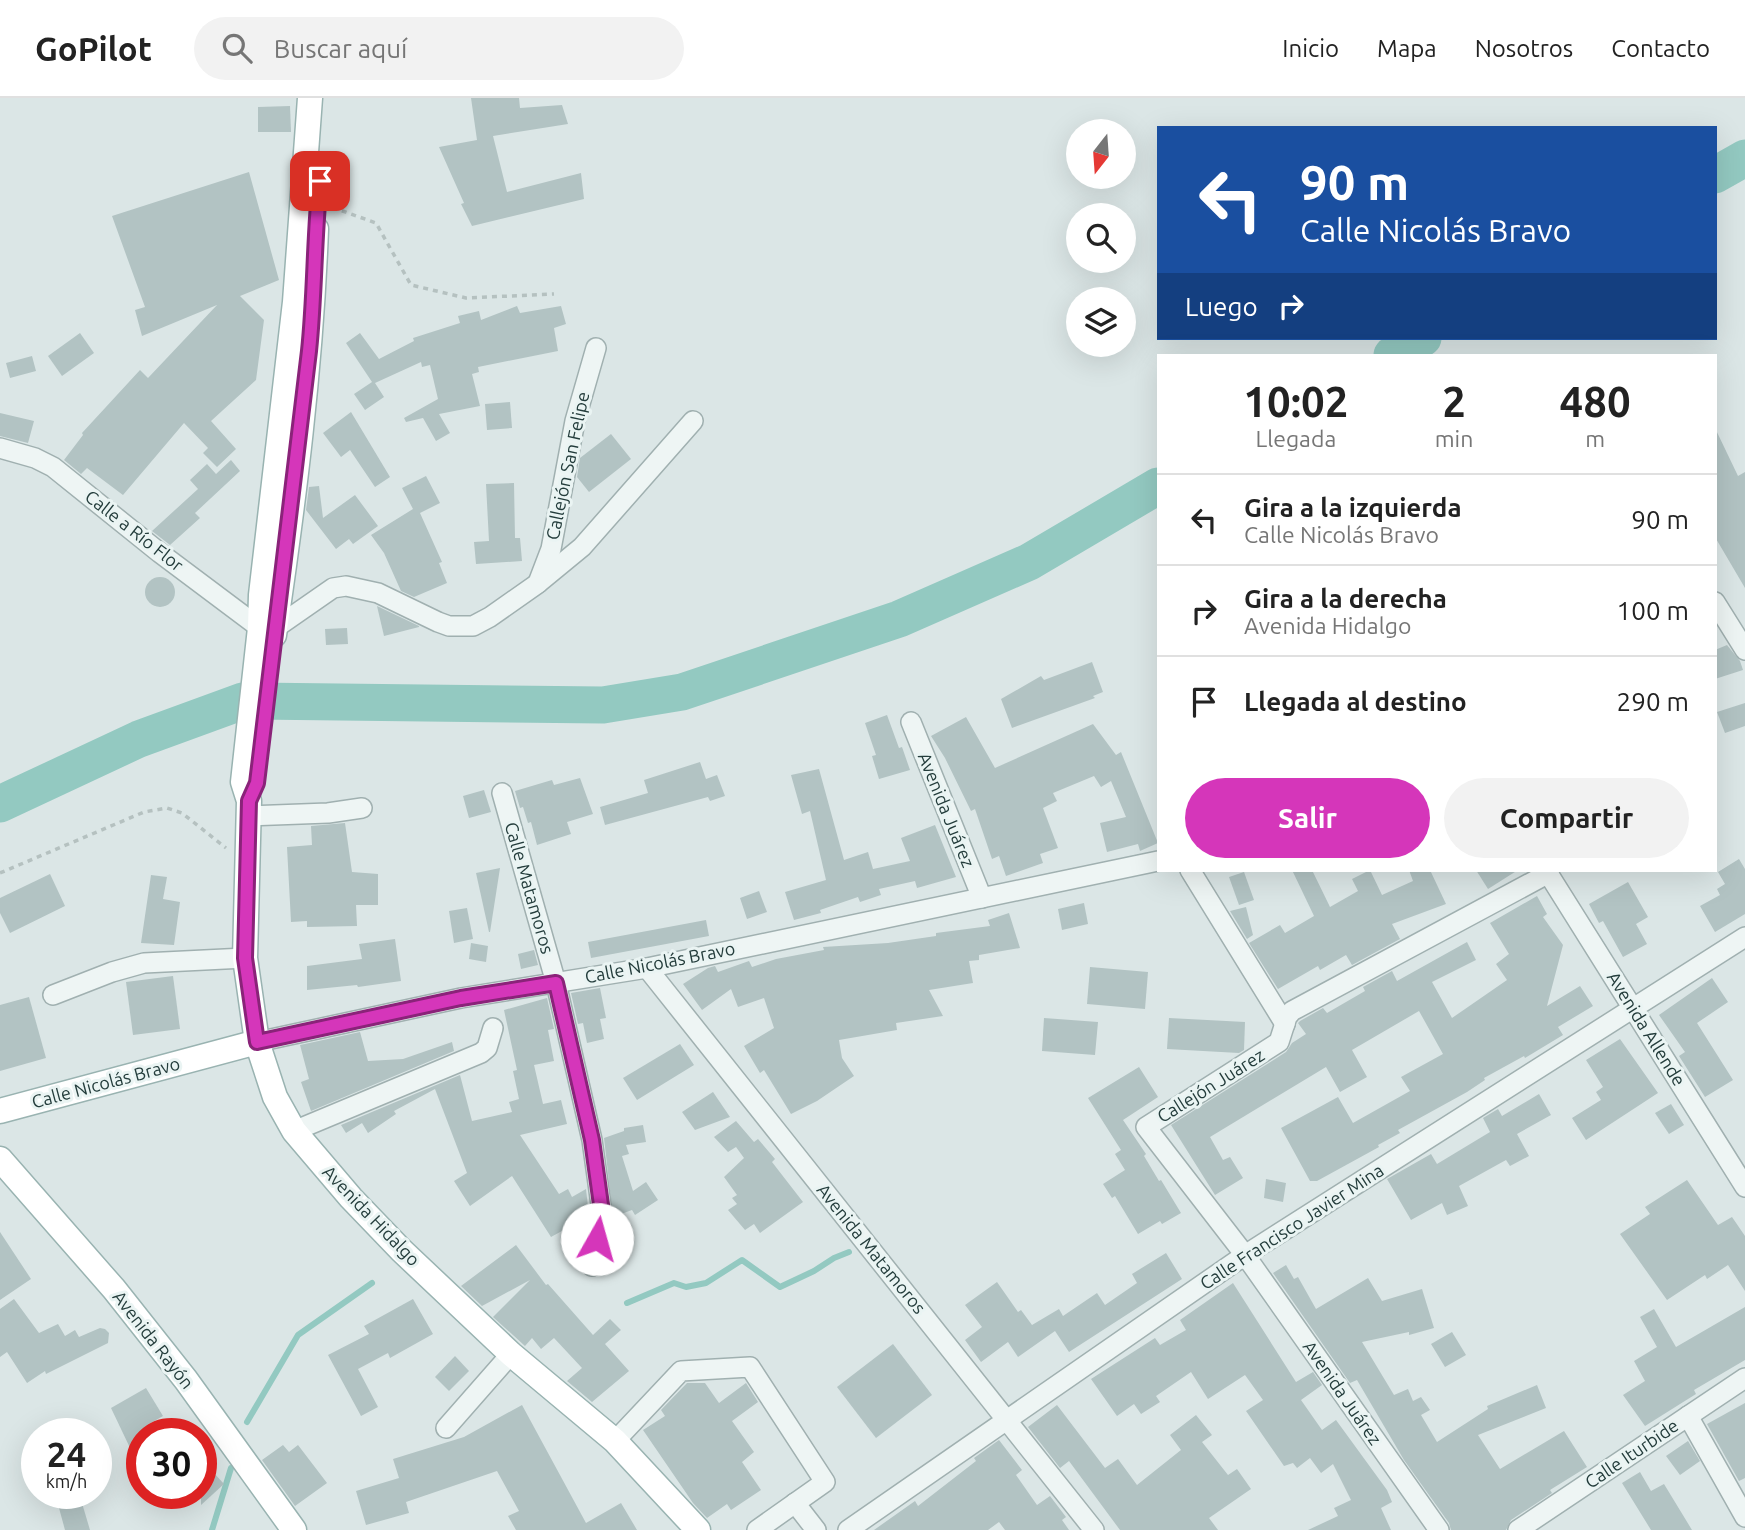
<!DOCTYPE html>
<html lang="es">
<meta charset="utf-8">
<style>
:root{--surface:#fff;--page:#f2f2f2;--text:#222;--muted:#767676;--line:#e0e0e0;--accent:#d536ba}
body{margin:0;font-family:Ubuntu,sans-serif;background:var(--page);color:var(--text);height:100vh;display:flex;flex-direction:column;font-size:26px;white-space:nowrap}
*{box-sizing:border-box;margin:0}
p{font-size:23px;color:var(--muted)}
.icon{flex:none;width:38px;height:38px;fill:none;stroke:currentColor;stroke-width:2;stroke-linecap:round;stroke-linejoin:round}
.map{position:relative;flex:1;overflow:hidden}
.side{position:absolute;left:1157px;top:256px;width:560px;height:518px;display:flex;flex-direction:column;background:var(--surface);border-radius:0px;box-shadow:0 7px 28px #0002}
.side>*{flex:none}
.guide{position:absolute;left:1157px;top:28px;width:560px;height:214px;border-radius:0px;box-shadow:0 7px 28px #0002;background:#1a4fa0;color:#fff;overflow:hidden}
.needle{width:46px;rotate:197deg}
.tools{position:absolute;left:1066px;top:21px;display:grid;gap:14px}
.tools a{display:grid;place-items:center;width:70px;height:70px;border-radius:50%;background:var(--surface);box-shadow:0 7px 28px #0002;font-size:35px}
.speed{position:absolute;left:21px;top:1320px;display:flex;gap:14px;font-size:35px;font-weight:700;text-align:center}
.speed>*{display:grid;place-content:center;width:91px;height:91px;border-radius:50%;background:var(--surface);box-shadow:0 7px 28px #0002;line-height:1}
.speed small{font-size:18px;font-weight:400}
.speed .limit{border:10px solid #d22;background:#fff;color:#111}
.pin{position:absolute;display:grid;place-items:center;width:60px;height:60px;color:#fff;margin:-30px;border-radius:14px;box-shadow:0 4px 10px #0006}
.me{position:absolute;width:77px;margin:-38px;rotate:7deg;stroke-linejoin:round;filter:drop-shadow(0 0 5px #0008)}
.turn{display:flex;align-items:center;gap:24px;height:147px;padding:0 28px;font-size:32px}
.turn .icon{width:91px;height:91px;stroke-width:2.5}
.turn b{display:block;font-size:49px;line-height:60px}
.then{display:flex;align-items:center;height:66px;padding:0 28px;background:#0003;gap:14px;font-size:26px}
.eta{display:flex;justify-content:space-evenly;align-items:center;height:119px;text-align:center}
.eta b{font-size:42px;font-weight:700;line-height:49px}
.button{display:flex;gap:14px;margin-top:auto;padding:14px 28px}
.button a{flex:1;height:80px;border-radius:42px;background:var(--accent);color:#fff;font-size:28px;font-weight:700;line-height:80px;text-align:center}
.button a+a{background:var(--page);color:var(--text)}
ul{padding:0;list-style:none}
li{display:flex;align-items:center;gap:21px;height:91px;padding:0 28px;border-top:2px solid var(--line)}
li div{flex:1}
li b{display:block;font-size:26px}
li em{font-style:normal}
header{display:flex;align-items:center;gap:42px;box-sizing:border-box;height:98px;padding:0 35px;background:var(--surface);border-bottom:2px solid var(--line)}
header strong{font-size:33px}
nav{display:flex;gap:38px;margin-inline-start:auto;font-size:24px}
.search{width:490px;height:63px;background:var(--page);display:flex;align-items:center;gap:18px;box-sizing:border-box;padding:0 24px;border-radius:38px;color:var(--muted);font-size:26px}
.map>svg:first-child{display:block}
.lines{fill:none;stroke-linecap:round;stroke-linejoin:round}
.stream{stroke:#93c9c1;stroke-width:6}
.river{stroke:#93c9c1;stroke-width:37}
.building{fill:#b2c3c3}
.minor-casing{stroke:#a0b0b0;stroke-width:22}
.major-casing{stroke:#99b3b1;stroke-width:27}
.path{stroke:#b5c1c0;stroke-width:3.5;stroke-dasharray:5 5;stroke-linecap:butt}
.minor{stroke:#eef5f4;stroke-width:19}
.major{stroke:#fff;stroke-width:24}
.route-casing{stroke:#8a2379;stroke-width:18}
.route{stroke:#d536ba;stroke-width:12}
.labels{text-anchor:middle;stroke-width:6;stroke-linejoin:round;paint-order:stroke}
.street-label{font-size:18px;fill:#243d3c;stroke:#eaf4f3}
</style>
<header>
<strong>GoPilot</strong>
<div class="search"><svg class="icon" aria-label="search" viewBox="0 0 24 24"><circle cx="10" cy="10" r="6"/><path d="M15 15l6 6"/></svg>Buscar aquí</div>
<nav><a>Inicio</a><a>Mapa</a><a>Nosotros</a><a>Contacto</a></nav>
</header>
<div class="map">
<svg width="1745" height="1432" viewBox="0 0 1745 1432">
<rect width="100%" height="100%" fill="#dbe6e6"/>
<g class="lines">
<g class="stream">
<path d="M627,1205l47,-20 12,4 20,-4 36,-23 38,27 34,-16 20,-13 15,-6"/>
<path d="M247,1324l51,-87 74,-52"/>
<path d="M212,1432l19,-62"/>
</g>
<g class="river">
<path d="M1715,77l30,-17"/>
<path d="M1392,257l31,-17"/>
<path d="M0,706l139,-65 104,-38 360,4 79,-13 217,-73 130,-57 129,-76"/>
</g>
</g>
<g class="building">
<path d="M471,0h48l1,10 42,-3 6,19 -75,12 14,56 74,-19 3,26 -112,27 -11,-22 3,-1 -25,-56 38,-7z"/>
<path d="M290,8l1,26h-33v-25z"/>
<path d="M249,74l30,108 -39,16 24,24 -8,60 -45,41 25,28 -19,18 -14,-14 5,-5 -24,-25 -61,72 -36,-27 -6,6 -17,-14 19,-25 -1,-2 58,-63 8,8 69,-73 -75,31 -7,-26 10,-3 -33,-91z"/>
<path d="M517,208l3,7 41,-7 5,18 -12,4 4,23 -80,16 1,5 -7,2 8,32 -41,8 11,19 -14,8 -13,-23 -17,4 -2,-4 34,-19 -8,-34 -8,2 -1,-5 -46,21 9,14 -19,13 -11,-16 18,-12 -26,-39 14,-10 19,26 35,-18 -1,-3 47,-15 -2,-7 21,-5 2,9z"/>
<path d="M80,235l14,20 -32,23 -14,-20z"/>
<path d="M32,258l4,15 -26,7 -4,-15z"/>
<path d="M510,304l2,26 -25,2 -2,-26z"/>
<path d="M351,314l39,65 -15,10 -25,-37 -9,7 -18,-24z"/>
<path d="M0,315l34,8 -6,22 -28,-7z"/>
<path d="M1715,330l23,48 7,-4v116l-30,-51z"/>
<path d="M611,336l20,25 -42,33 -12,-15 3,-19z"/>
<path d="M231,362l9,11 -45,42 5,5 -30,27 -18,-14 46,-42 -8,-9 17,-16 9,10z"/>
<path d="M426,378l14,27 -20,10 22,49 -3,1 8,20 -33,14 -13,-6 -17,-38 -13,-18 42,-26 -11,-21z"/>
<path d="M514,385l1,55h5l2,23 -46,3 -2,-22 15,-1 -3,-57z"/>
<path d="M319,388l4,32 32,-23 23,31 -25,18 -4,-5 -13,10 -30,-39 3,-23z"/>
<circle cx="160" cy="494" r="15"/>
<path d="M377,508l42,20v1l-35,9z"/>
<path d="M347,530l1,16 -22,1 -1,-16z"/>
<path d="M1727,547l13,16 3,9 -28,9v-29z"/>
<path d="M1092,564l11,30 -10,4 2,2 -83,30 -11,-29 40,-23 3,4z"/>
<path d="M1745,605v23l-20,7 -8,-21z"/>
<path d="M887,617l12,33 3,-1 8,23 -31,9 -7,-23 4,-1 -11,-32z"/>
<path d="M966,619l29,51 98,-44 23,31 5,-3 37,91 -18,8 -2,-7 -31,8 -7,-29 26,-6 -15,-36 -10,6 -7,-11 -41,17 4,8 -14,7 15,40 -18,6 3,9 -37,13 -7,-20 -7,3 -17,-50 -4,2 -26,-53 -14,-22z"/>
<path d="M700,664l6,17 11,-4 8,21 -15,5 -2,-4 -103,28 -5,-18 48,-14 -4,-13z"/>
<path d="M819,671l25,91 24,-8 5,17 37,-8 -9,-23 34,-13 21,52 -39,11 -2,-7 -36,8 2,6 -21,7 -2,-5 -38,13 1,3 -27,7 -9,-28 41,-12 -16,-69 -8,3 -11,-39z"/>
<path d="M580,680l13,36 -26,8 4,12 -34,11 -6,-23 -3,1 -5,-16 -3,1 -5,-17 37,-11 2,5z"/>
<path d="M484,692l7,22 -22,6 -6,-22z"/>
<path d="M345,725l7,49 26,2v31h-22l1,21 -50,1v-6l-16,1 -4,-75 25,-2 -1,-19z"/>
<path d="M1739,761l6,10v45l-30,18 -15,-26 20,-11 -3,-6 8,-5 -7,-12z"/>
<path d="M500,770l-10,64h-1l-13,-59z"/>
<path d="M1292,772h20l18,37 28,-16 -6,-12 18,-9 12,25 31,-14 -4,-11h21l16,34 -54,20 8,15 -48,26 -6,-10 -26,15 -2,-4 -40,23 -29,-46 31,-18 5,8 29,-17z"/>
<path d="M1476,772h42l-30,19z"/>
<path d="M1244,774l10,28 -15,5 -10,-28z"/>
<path d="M50,776l15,32 -55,27 -10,-20v-15z"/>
<path d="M151,777l16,2 -4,22 17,3 -6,43 -33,-2z"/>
<path d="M1628,784l20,35 -12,7 11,20 -24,13 -20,-36 -4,2 -10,-19z"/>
<path d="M759,793l8,21 -20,7 -7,-21z"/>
<path d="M1537,798l10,18 -4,3 20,28 -16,61 33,-20 13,20 -35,21 5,8 -38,23 -1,-2 -40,22 1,2 -18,12 -69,38 2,3 -22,12 1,2 -62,34h-7l-29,-53 57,-31 15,26 57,-32 -9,-14 42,-23 -24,-43 -67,39 15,27 -27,15 -14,-25 -116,70 13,23 7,-3 13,21 -28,17 -44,-70 115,-73 6,-9 14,-9 -8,-11 2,-2 23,-13 4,5 38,-22 -2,-4 29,-16 5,10 70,-39 9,18 -44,22 20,36 55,-38 -11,-16 13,-10 -19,-31z"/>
<path d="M1084,805l4,21 -26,6 -4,-21z"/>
<path d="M1246,809l7,28 -6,4 -17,-28z"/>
<path d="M467,810l6,31 -19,4 -5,-32z"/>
<path d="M1009,815l11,35 -41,7v5l-10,1 4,22 -44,7 14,26 -47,7 1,7 -58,10 3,18 12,18 -37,25 -26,13 -27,-44 -4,3 -16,-27 30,-18 -10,-30 -26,9 -7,-18 -29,21 -19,-26 25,-16 7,-2 3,6 31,-11 3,6 24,-8 48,-9 -1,-3 65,-4 48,-7v-3l54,-7 -2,-6z"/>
<path d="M706,822l3,16 -118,22 -3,-16z"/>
<path d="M395,841l6,42 -43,6 -1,-2 -50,5v-24l55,-7 -3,-15z"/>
<path d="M471,845l17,3 -2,16 -17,-3z"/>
<path d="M534,852l4,15 -17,4 -3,-15z"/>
<path d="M1090,869l58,5 -3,37 -58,-5z"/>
<path d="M173,878l7,53 -47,6 -7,-53z"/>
<path d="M1712,880l16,24 -31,21 36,57 -28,17 -26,-41 6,-4 -26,-37z"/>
<path d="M600,890l6,30 -6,1 4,20 -17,4 -4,-20 -5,1 -7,-31z"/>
<path d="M29,899l17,61 -46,13v-66z"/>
<path d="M547,900l7,31 -6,1 6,31 -20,4 9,39 18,-4 6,24 -47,11 39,59 9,-5 4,8 14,-8 3,27 -38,21 -39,-61 -42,30 -16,-25 13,-8 -32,-84 -41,22 2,3 -28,19 -6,-10 -16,10 -5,-8 119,-50 12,46 40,-9 -3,-10 10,-3 -6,-28 4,-1 -13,-60z"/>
<path d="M1044,920l54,4 -3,33 -53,-4z"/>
<path d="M1169,920l76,4 -1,28 -5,3 -72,-4z"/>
<path d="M360,934l8,29 35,-2 49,-17 2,9 -143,60 -10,-29 8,-3 -9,-34z"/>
<path d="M1620,941l38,54 -72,47 -14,-22 29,-18 -5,-8 7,-5 -17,-27z"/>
<path d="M680,946l14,21 -57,35 -14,-22z"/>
<path d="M1139,969l19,30 -35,23 23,34 -2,2 15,25 2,-1 20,33 -19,11 -2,-3 -22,13 -23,-38 -3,2 -9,-14 22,-14 -10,-16 6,-4 -33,-52z"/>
<path d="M713,994l17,25 -35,13 -13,-18z"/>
<path d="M1539,996l12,21 -34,19 12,22 -19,10 -4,-6 -47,26 9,20 -21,9 -5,-12 -31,17 -24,-41 44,-25 6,10 53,-32 -7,-14 15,-9 4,7z"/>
<path d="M1671,1006l13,21 -15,9 -14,-21z"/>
<path d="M736,1023l18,21 4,-3 17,20 -3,3 31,40 -43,31 -6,-9 -9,6 -17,-20 9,-6 -5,-6 5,-3 -13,-18 20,-19 -8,-11 -8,5 -14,-15z"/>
<path d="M643,1027l3,17 -20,3 3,9 -7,2 11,35 13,-9 12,18 -23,15 -3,-5 -19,7 -9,-79 20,-7v-3z"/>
<path d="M1266,1081l20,4 -3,19 -19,-4z"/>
<path d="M1687,1082l31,45 14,-8 13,19v55l-17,-26 -21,14 -2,-4 -38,25 -47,-66 30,-20 -5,-7z"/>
<path d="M0,1134l31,47 -31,21z"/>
<path d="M516,1147l30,40 2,-1 45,51 17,-16 11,11 -16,14 24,27 -37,31 -25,-21 15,-13 -28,-30 -13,11 -9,-11 -7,8 -32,-29 37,-37 -48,26 -21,-20z"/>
<path d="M1166,1155l16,26 -113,73 -14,-21 -37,26 -10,-15 -27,20 -16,-22 17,-13 -17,-22 32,-23 21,30 3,-2 11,15 27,-16 4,7 34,-23 8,12 32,-22 -5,-9z"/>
<path d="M1286,1167l8,14 4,-2 18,32 52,-31 14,23 40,-12 12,39 -25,7v-3l-47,10 32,53 14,-6 5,12 8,-4 9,13 -9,5 16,27 51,-33 -1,-3 50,-21 9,23 -68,27 22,34 64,-38 23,36 -37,23 2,3 -41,27 -5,10h-55l-2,-7 -45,-63 -47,-80 -7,3 -77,-110z"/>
<path d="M1233,1185l63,99 17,-10 9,13 -21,15 21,30 14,-10 51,70 5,12 -11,6 10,22h-83l30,-14 -4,-8 17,-8 -18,-36 -12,9 -11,-15 -13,10 -4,-5 -9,3 -38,-55 17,-11 -18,-25 -37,24 -17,-27 -35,24 4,6 -19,12 -7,-10 -17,12 -26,-37 64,-41 5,7 26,-15 -6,-10z"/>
<path d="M14,1201l25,34 19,-9 7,12 10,-6 4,7 21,-9 5,1 4,4 -1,10 -62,31 -1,-3 -18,12 -20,-31 -7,5v-48z"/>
<path d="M413,1201l20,35 -43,24 -2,-5 -30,16 20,38 -17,9 -33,-61 41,-21 -5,-8z"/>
<path d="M1745,1209v53l-51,30 2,4 -51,32 -22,-31 22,-14 -11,-20 23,-14 -17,-30 14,-8 22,38z"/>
<path d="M1452,1234l14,23 -21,12 -14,-23z"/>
<path d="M893,1246l39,51 -56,43 -39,-51z"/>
<path d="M455,1258l14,15 -20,20 -14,-14z"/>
<path d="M687,1285h18l14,20 27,-20 12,19 -26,19 22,31 -12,10 19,28 -30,20 -4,-6 -20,14 -14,-15 -50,-73 22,-14 -4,-6z"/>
<path d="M146,1290l17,28 -14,8 4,9h-11v40l-31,-65z"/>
<path d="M1745,1305v75l-6,3 -32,-57z"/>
<path d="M522,1307l64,118 35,-20 16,27h-121l-8,-14 11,-5 -22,-40 -91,31 3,11 -43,12 -10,-34 43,-13 -6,-19 71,-22z"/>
<path d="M1057,1307l48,63 13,-9 19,26 44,-35 -11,-15 26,-20 16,20 -10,7 26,33 9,-6 14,20 -42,29 9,12h-98l-51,-69 -9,7 -32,-41z"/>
<path d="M999,1342l23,30 -6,5 21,30 13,-9 16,21 -4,3 7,10h-64l-6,-8 -11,8h-114l41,-29 3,5 58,-45 -2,-3z"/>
<path d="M1688,1343l12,20 -20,14 -14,-19z"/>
<path d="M283,1347l6,7 9,-7 29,38 -32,23 -33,-46z"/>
<path d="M201,1361l23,25 -23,21z"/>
<path d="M1640,1374l11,19 13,-7 28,46h-41l-29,-47z"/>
<path d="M68,1395h11l11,37h-25l-9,-33z"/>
</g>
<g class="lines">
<defs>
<g id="minor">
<path d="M0,350l35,10 18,9 107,86 100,75 14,1 59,-41 13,-2 32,7 60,29 11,4h24l17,-9 47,-33 45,-37 111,-126"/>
<path d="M538,485l13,-34 24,-128 21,-73"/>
<path d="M1715,504l30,48"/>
<path d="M911,624l71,176"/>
<path d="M502,695l54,190 36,157 10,72 -10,54"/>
<path d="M249,718l79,-3 34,-5"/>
<path d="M1190,772l95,154"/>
<path d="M1546,772l199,317"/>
<path d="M647,870l447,562"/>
<path d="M53,897l59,-23 32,-9 101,-5"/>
<path d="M257,944l204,-44 186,-30 511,-107"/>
<path d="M294,1033l187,-78 6,-5 6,-20"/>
<path d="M1688,1318l57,101"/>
<path d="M446,1330l65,-74"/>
<path d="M615,1343l66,-70 69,-4 75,115 -68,48"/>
<path d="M795,1405l21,27"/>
<path d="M848,1432l397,-275 500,-318"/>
<path d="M1439,1432l-194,-275 -99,-128 133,-85 8,-25 5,-6 257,-138"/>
<path d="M1518,1432l227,-152"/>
</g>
<g id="major">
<path d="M310,0l-15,204 -34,293 -1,33 -17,154 6,19 -4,157 12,84 18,55 19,34 57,67 50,52 110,104 104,87 83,89"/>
<path d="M274,537c20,-135 37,-270 42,-406"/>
<path d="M0,1013l257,-69"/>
<path d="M0,1061l114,130 72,91 108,150"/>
</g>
</defs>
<use href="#minor" class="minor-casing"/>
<use href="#major" class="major-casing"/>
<g class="path">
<path d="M323,106l53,19 35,62 55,13 88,-4"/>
<path d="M0,775l144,-61 23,-4 15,5 44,35"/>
</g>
<use href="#minor" class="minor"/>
<use href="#major" class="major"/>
</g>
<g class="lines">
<defs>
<path id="route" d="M320,83c-6,56 -5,113 -11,170 -16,144 -36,288 -52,432l-8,18 -4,157 12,84 204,-44 95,-15 36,157 10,72 -5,27"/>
</defs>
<use href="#route" class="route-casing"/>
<use href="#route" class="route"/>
</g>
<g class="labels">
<g class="street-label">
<text transform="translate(568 368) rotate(-78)" y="6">Callejón San Felipe</text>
<text transform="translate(134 433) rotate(38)" y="6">Calle a Río Flor</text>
<text transform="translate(946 712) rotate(68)" y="6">Avenida Juárez</text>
<text transform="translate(529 790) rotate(74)" y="6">Calle Matamoros</text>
<text transform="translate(660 865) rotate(-11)" y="6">Calle Nicolás Bravo</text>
<text transform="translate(1646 931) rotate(58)" y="6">Avenida Allende</text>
<text transform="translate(106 985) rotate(-15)" y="6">Calle Nicolás Bravo</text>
<text transform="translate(1211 988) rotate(-32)" y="6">Callejón Juárez</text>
<text transform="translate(371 1118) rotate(46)" y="6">Avenida Hidalgo</text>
<text transform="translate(1292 1129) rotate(-33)" y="6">Calle Francisco Javier Mina</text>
<text transform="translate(871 1151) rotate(51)" y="6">Avenida Matamoros</text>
<text transform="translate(153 1242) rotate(52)" y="6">Avenida Rayón</text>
<text transform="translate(1342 1295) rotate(55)" y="6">Avenida Juárez</text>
<text transform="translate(1632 1356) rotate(-34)" y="6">Calle Iturbide</text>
</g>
</g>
</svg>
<div class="tools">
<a><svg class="needle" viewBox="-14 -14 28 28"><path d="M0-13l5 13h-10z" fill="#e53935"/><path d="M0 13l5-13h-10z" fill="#767676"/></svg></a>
<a><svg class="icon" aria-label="search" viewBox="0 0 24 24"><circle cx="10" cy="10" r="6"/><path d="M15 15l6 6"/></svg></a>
<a><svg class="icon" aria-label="layers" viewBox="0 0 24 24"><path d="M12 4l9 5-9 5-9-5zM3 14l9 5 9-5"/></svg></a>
</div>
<div class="speed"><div>24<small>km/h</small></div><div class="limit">30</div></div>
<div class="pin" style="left:320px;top:83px;background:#d93025"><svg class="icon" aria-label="arrive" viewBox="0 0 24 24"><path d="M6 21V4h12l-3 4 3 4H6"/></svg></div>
<svg class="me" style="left:597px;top:1141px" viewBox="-20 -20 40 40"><circle r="19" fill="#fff"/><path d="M0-13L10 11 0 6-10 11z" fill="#d536ba"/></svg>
<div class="guide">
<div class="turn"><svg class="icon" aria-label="left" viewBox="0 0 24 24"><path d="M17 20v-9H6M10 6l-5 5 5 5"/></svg><div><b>90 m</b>Calle Nicolás Bravo</div></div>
<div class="then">Luego<svg class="icon" aria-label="right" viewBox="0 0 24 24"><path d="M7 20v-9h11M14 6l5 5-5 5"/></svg></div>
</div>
<section class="side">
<div class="eta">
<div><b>10:02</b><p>Llegada</p></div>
<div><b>2</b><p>min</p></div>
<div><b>480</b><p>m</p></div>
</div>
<ul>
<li><svg class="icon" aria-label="left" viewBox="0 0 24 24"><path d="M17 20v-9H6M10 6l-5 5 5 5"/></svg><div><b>Gira a la izquierda</b><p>Calle Nicolás Bravo</p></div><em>90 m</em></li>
<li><svg class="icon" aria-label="right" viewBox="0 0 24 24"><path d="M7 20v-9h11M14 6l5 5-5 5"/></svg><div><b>Gira a la derecha</b><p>Avenida Hidalgo</p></div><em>100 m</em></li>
<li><svg class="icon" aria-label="arrive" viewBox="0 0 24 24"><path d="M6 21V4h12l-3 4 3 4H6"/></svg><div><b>Llegada al destino</b></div><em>290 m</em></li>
</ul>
<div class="button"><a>Salir</a><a>Compartir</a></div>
</section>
</div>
